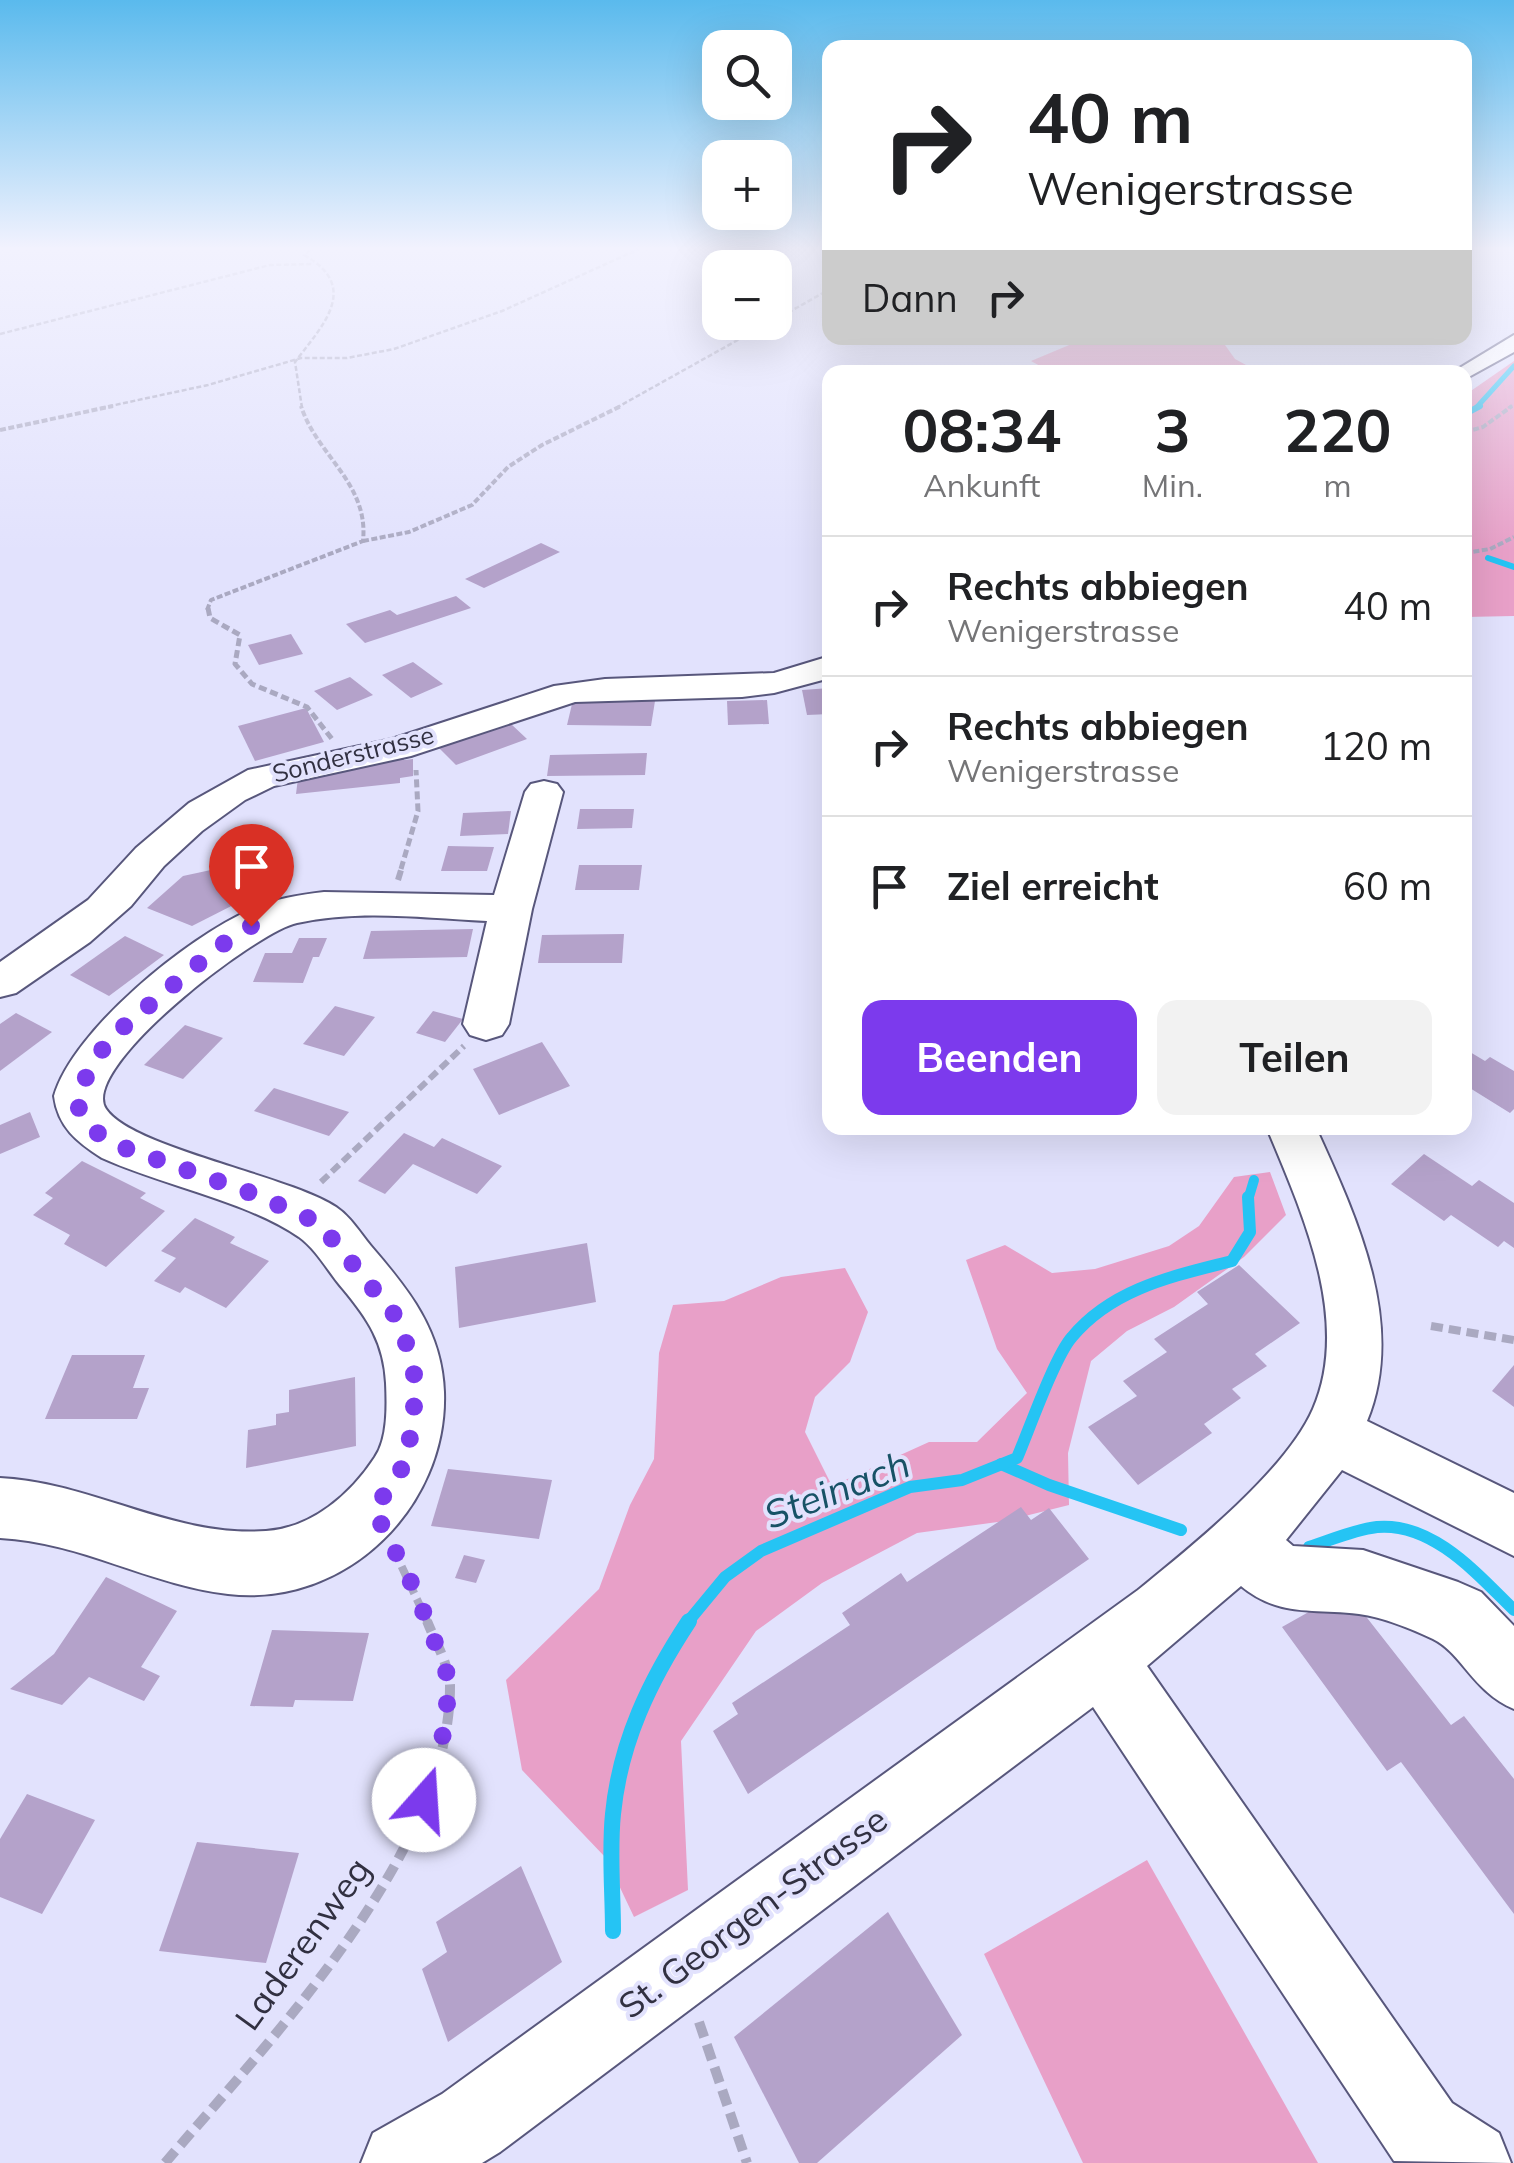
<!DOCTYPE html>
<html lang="de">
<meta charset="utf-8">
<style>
:root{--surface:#fff;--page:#f2f2f2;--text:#202124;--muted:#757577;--line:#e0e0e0;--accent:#7c3aed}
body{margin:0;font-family:Mulish,sans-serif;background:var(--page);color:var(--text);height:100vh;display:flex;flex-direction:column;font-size:38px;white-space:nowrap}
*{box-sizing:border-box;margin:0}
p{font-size:32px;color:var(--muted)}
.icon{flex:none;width:55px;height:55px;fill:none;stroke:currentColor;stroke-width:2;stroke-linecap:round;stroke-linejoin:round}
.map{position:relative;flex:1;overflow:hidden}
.sheet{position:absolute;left:822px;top:365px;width:650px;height:770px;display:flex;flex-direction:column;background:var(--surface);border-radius:20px;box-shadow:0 10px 40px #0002}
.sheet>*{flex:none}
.top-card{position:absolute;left:822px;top:40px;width:650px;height:305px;border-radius:20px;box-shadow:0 10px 40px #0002;background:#fff;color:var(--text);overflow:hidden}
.controls{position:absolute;left:702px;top:30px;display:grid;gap:20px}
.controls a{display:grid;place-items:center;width:90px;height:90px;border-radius:20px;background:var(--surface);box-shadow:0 10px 40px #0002;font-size:50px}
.pin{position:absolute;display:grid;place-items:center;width:85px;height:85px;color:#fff;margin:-102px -42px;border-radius:50% 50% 50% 0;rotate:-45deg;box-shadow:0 0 10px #0007}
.pin .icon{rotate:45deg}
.me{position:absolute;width:110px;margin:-55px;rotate:19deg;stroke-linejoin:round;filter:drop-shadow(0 0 8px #0008)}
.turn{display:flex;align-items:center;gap:35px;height:210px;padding:0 40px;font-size:45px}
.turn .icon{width:130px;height:130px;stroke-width:2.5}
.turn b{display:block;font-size:70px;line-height:85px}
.then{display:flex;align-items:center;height:95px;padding:0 40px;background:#0003;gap:20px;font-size:38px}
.eta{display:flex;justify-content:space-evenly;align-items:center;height:170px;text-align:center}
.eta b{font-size:60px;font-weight:700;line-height:70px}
.button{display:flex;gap:20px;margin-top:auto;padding:20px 40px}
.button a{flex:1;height:115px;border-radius:20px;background:var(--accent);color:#fff;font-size:40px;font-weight:700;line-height:115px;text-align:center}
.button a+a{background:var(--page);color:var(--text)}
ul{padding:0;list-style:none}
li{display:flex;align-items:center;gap:30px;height:140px;padding:0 40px;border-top:2px solid var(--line)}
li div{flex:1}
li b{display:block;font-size:38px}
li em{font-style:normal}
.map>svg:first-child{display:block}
.green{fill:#e8a0c8}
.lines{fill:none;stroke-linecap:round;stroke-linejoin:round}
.stream-far4{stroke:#25c4f4;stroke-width:5}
.stream-far3{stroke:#25c4f4;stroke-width:6}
.stream-far2{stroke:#25c4f4;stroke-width:10}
.stream-far1{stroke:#25c4f4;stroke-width:12}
.stream{stroke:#25c4f4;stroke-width:16}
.building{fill:#b4a2ca}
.minor-casing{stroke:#58577c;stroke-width:4}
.path-far5{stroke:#aaa9c1;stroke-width:2.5;stroke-dasharray:5 2.5;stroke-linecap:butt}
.path-far4{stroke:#aaa9c1;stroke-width:4;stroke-dasharray:6 2.5;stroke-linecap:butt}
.path-far3{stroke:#aaa9c1;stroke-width:5;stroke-dasharray:8 4;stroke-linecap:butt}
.path-far2{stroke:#aaa9c1;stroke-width:6;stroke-dasharray:10 5;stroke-linecap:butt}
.path-far1{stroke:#aaa9c1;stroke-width:8;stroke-dasharray:12 6;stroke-linecap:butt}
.path{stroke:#aaa9c1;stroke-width:10;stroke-dasharray:16 8;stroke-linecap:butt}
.minor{fill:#fff;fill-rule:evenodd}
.route{stroke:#7c3aed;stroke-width:18;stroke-dasharray:0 32.4}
.labels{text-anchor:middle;stroke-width:8;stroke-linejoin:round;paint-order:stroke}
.far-street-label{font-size:25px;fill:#313041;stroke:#e2e2fd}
.near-street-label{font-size:35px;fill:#313041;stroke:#e2e2fd}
.near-water-label{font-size:38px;font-style:italic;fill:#175266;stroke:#e2e2fd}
</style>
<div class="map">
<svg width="1514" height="2163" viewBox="0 0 1514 2163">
<rect width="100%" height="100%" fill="#e2e2fd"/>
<g class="green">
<path d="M1086,338h134l15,21 24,13h-208l-20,-11z"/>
<path d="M1514,361v255l-49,1v-222z"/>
<path d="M1270,1172l16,43 -42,42 -70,50 -47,24 -36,30 -23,92 1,52 -64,16 -88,12 -95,50 -66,48 -75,110 7,149 -54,27 -28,-59 -84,-88 -16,-90 93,-91 31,-84 24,-46 5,-106 14,-48 51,-4 57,-24 64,-9 23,44 -18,50 -35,35 -10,35 27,54 97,-44h48l50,-49 -30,-44 -31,-89 39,-15 47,28 43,-4 74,-23 30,-20 35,-49z"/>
<path d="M1147,1860l171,303h-235l-99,-209z"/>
</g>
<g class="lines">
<path class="stream-far4" d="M1476,408l38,-42"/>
<g class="stream-far3">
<path d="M1465,414l15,-8"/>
<path d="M1488,558l26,9"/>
</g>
<path class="stream-far2" d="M1248,1200l6,-20"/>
<g class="stream-far1">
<path d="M1001,1464l48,21 132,45"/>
<path d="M1309,1547c22,-7 44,-17 68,-20 56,-5 101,48 137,83"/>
<path d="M687,1623l38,-46 36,-26 149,-64 52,-7 55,-22c12,-28 38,-102 55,-121 41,-49 102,-61 160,-76l18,-29 -2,-35"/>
</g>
<path class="stream" d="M613,1931c0,-38 -4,-79 0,-117 7,-72 37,-134 76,-193"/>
</g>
<g class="building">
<path d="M541,543l19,9 -76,36 -19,-9z"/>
<path d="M456,596l15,12 -106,35 -19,-19 44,-14 7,5z"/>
<path d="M291,634l12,20 -44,11 -11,-20z"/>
<path d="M413,662l30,22 -32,14 -29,-23z"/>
<path d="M350,677l23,18 -36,15 -23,-19z"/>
<path d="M830,688v26l-23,1 -5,-25z"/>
<path d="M573,700l82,1 -4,25 -84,-1z"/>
<path d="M767,700l2,24 -41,1 -1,-24z"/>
<path d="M306,708l18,34 -69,19 -17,-35z"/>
<path d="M510,723l17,16 -71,26 -17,-17 26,-9 -6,-6z"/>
<path d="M647,753l-2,22 -98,1 3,-21z"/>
<path d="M404,754v6l9,-1v17l-13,2v5l-104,11 2,-16 29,-3 1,-5z"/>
<path d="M580,809h54l-2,19 -55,1z"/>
<path d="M511,811l-3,23 -48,2 3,-23z"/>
<path d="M448,846l46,1 -7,24h-46z"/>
<path d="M234,865l17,31 -59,30 -45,-18 36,-32z"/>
<path d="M579,865h63l-3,25h-64z"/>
<path d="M473,929l-6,28 -104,2 8,-28z"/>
<path d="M624,934l-2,29h-84l4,-28z"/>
<path d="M125,936l39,19 -55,41 -39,-21z"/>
<path d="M299,938h28l-8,19h-6l-10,26 -50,-1 12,-29h27z"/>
<path d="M335,1006l40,11 -31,39 -41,-12z"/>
<path d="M433,1011l30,8 -18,23 -29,-9z"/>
<path d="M16,1013l36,19 -52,39v-47z"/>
<path d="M185,1025l38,13 -40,41 -39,-14z"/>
<path d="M542,1042l28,44 -71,29 -26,-46z"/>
<path d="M1465,1049l20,12 5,-4 24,14v38l-4,4 -45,-28z"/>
<path d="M274,1088l75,24 -20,24 -75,-25z"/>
<path d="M30,1112l10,25 -40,17v-29z"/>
<path d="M404,1133l30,14 8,-9 60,28 -25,28 -64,-30 -28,30 -27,-13z"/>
<path d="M1424,1154l48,32 7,-6 35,23v45l-10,-7 -6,6 -47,-32 -7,6 -53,-37z"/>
<path d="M82,1161l64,32 -6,5 25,13 -59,56 -42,-23 6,-9 -37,-20 20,-17 -8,-5z"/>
<path d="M195,1218l40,19 -5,6 39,18 -43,47 -41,-21 -5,6 -26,-12 22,-23 -15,-7z"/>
<path d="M587,1243l9,59 -137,26 -4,-61z"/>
<path d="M1239,1265l61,58 -45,31 12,12 -35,23 9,9 -37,26 8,9 -74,52 -50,-58 49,-31 -14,-15 44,-29 -13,-13 54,-35 -11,-12z"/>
<path d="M72,1355h73l-12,33h16l-12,31h-92z"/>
<path d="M1514,1365v42l-22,-16z"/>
<path d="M355,1377l1,69 -110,22 2,-38 28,-5v-11l13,-2v-22z"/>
<path d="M448,1469l104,11 -13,59 -108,-13z"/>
<path d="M1021,1507l10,13 18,-12 40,51 -341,235 -35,-63 25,-17 -6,-11 118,-78 -8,-12 59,-40 6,9z"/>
<path d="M464,1555l21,5 -9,23 -21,-5z"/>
<path d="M106,1577l71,34 -36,56 19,9 -16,25 -55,-24 -27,28 -52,-16 44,-35z"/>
<path d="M1346,1591l105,134 13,-9 50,63v135l-113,-152 -14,9 -105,-144z"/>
<path d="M272,1630l97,3 -16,68 -58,-1 -2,7 -43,-1z"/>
<path d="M27,1794l68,26 -53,94 -42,-17v-58z"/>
<path d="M197,1842l102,11 -33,110 -107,-12z"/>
<path d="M521,1866l41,96 -114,80 -26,-73 25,-17 -11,-30z"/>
<path d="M888,1912l74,123 -145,128h-18l-65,-126z"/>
</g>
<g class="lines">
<defs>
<g id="minor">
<path d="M1514,335v17l-49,27v-7h-12z"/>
<path d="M830,656v22l-56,15 -32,4 -167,5 -164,54 -137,30 -29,14 -43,31 -38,35 -33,40 -41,36 -74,51 -16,4v-35l88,-62 48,-52 53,-45 59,-33 144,-31 162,-53 51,-7 169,-6z"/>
<path d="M544,781l13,3 6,8 -31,117 -23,115 -7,11 -16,5 -16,-5 -7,-11 24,-103c-61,-3 -129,-12 -190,2 -40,8 -219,145 -191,186 26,39 181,66 230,98 15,10 24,26 35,39 38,44 71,85 73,146 4,115 -99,216 -216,202 -79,-9 -147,-52 -228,-56v-60c91,4 174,60 266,53 46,-3 85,-37 109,-74 13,-19 12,-52 11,-74 -2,-40 -18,-64 -43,-94 -14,-16 -26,-39 -44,-52 -55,-37 -135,-51 -197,-79 -25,-16 -44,-31 -48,-62 19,-66 134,-159 196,-186 23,-11 49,-15 74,-18l170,3 31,-103 6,-8z"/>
<path d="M1267,1128h49c40,88 91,196 51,293l147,72v63l-172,-86 -56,70 7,6 70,4 95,32 23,10 33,34v83c-42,-18 -51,-55 -81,-70 -21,-10 -51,-22 -74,-25 -46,-6 -79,4 -118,-28l-94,80 305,437 47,30 12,30 -117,-2 -301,-454 -593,445 -18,11h-121l12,-30 69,-39 696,-504c53,-43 148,-119 175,-181 39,-89 -12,-199 -46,-281z"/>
</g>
</defs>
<use href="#minor" class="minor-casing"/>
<g class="path-far5">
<path d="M775,320l55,-31"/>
<path d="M0,334l270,-69 43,-1"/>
<path d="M101,408l107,-23 93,-27h46l47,-9 108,-38 137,-62"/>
<path d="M302,408l-7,-46c28,-37 66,-75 9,-107l7,-6"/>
<path d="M616,408l154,-86"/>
<path d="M1508,408l6,-4"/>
</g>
<g class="path-far4">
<path d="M0,430l113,-24"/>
<path d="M1465,432l18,-5 29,-21"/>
<path d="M363,541l46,-9 63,-27 36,-38 34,-22 79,-39"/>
<path d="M1465,553l25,-4 24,-12"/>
<path d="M207,610l4,-10 152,-59c6,-58 -46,-85 -62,-135"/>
</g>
<g class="path-far3">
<path d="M208,608l2,10 30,17 -5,29 17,20 55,23 25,32"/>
<path d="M401,869l17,-58 -2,-41"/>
</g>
<g class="path-far2">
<path d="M398,880l4,-13"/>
<path d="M321,1182l143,-136"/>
</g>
<g class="path-far1">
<path d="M1431,1326l83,14"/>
<path d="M394,1550l34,73"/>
</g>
<g class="path">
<path d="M699,2022l48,141"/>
<path d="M165,2163c103,-121 286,-310 285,-478 -1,-20 -16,-46 -23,-64"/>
</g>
<use href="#minor" class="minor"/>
</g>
<linearGradient id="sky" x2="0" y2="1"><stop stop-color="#5abaed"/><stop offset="0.45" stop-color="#f2f2fe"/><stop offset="1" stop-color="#f2f2fe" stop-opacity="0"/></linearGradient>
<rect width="1514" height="552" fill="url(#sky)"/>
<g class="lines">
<path class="route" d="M251,926l-34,22 -109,92 -30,51 1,19 15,21 28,16 132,47 65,29 79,96 16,48v46l-8,49 -32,48 41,80 35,92 -12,87 -14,31"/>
</g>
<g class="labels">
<g class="far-street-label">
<text transform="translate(353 754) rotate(-14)" y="9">Sonderstrasse</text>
</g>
<g class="near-street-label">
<text transform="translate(753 1913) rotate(-37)" y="12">St. Georgen-Strasse</text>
<text transform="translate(303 1944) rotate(-54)" y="12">Laderenweg</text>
</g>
<g class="near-water-label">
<text transform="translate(837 1490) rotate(-21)" y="13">Steinach</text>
</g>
</g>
</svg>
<div class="controls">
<a><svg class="icon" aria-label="search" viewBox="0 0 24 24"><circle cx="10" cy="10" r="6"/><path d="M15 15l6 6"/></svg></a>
<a>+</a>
<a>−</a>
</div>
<div class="pin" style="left:251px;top:926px;background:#d93025"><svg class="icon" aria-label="arrive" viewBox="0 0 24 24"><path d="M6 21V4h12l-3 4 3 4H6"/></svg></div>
<svg class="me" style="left:424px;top:1800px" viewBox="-20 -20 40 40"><circle r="19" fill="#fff"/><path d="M0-13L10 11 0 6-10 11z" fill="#7c3aed"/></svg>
<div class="top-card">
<div class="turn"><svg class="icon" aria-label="right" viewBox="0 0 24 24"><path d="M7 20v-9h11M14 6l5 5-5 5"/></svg><div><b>40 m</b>Wenigerstrasse</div></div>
<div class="then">Dann<svg class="icon" aria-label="right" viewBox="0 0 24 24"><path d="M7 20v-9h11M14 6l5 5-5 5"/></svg></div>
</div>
<section class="sheet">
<div class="eta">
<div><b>08:34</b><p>Ankunft</p></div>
<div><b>3</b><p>Min.</p></div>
<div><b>220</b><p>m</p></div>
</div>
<ul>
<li><svg class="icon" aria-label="right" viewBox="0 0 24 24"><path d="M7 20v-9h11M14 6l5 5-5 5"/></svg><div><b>Rechts abbiegen</b><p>Wenigerstrasse</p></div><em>40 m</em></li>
<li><svg class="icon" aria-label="right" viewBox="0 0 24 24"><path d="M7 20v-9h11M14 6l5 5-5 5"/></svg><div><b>Rechts abbiegen</b><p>Wenigerstrasse</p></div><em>120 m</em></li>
<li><svg class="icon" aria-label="arrive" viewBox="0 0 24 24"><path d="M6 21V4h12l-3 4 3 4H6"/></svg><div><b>Ziel erreicht</b></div><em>60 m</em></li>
</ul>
<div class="button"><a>Beenden</a><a>Teilen</a></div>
</section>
</div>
